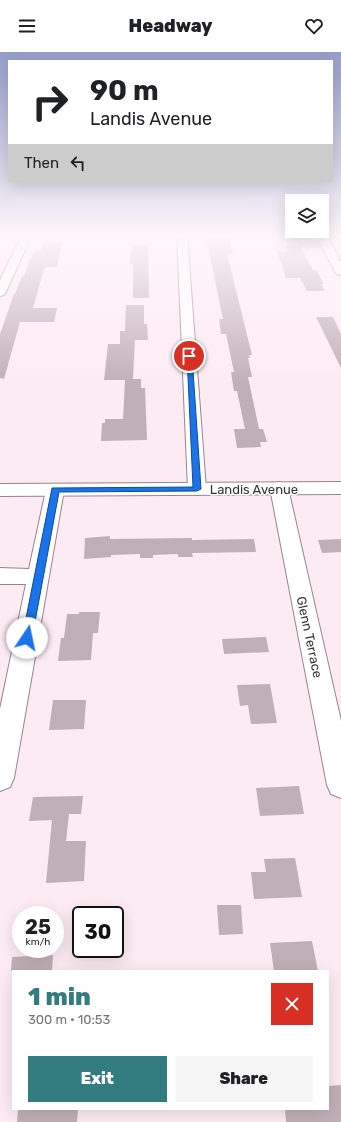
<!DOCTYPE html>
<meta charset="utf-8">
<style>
:root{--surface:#fff;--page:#f6f6f6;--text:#202124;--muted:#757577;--accent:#327b7e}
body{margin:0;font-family:Rubik,sans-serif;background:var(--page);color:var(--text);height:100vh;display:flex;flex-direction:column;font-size:15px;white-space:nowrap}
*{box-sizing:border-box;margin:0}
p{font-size:13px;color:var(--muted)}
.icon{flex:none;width:22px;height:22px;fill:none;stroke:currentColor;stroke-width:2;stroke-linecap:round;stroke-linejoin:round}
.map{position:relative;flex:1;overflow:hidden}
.panel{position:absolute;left:12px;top:918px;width:317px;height:140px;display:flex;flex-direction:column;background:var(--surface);border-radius:0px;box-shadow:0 4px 16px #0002}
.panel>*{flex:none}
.top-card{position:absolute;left:8px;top:8px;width:325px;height:122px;border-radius:0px;box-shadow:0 4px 16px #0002;background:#fff;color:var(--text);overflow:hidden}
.fabs{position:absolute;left:285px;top:142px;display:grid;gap:8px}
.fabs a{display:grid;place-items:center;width:44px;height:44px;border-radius:0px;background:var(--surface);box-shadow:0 4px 16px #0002;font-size:20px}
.speed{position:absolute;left:12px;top:854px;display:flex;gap:8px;font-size:20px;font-weight:700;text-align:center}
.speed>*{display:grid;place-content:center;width:52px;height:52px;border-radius:50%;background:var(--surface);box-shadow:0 4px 16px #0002;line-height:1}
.speed small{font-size:10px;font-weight:400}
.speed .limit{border:2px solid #111;border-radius:6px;background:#fff;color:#111}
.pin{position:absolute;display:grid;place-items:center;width:34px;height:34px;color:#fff;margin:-17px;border:2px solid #fff;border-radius:50%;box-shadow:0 1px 4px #0007}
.me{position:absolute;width:44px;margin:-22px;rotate:11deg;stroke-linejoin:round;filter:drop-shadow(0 0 3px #0008)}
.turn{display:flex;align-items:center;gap:14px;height:84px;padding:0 16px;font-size:18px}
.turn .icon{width:52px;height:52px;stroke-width:2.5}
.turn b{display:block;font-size:28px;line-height:34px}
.then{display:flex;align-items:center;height:38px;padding:0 16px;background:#0003;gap:8px;font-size:15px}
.round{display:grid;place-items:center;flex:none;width:42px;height:42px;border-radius:0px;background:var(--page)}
.head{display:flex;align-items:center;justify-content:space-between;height:68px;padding:0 16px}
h1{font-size:24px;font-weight:800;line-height:30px;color:var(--accent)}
.cta{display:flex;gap:8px;margin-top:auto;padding:8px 16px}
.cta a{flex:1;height:46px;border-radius:0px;background:var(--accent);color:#fff;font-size:16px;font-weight:800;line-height:46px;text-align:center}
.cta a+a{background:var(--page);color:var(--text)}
header{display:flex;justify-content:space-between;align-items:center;height:52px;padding:0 16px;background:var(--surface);font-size:18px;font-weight:800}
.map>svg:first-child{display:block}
.building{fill:#c1afb7}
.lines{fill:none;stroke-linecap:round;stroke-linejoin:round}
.minor-casing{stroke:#96858d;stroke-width:2}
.major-casing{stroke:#96858d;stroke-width:2}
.minor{fill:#fff;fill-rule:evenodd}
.major{fill:#fff;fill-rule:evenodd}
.route{fill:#1a73e8;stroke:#114b97}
.labels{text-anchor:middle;stroke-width:3;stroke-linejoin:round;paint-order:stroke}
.street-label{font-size:13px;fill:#393235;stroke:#fff}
</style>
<header><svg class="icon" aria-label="menu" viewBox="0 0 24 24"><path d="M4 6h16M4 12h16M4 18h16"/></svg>Headway<svg class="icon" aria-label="heart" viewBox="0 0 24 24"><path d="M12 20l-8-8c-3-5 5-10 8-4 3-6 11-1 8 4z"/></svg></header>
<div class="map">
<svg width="341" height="1070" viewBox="0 0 341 1070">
<rect width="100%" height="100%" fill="#fdebf3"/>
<g class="building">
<path d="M206,185h22l5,17h-6l25,101h-3l1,3h-2l4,19h-4l3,14 8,38h4l4,13h-7l1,5 -24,1 -3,-19h11l-8,-38h-3l-3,-19h3l-8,-38h-5l-2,-15h4z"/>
<path d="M44,191h18l-5,24h-11l-2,2 -11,39h24l-3,14h-34l-16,57 -4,-1v-44l14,-40h1l7,-18h2l6,-18h2l2,-7h7z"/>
<path d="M132,193h16l1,53h-16v-34h-3z"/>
<path d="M286,194h14l13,24h3l8,14h-3l4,7h-18l-7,-13h-14l-9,-27h11z"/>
<path d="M126,253h18v19h3l1,16h-13l-2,39h8v9h4l2,52 -46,1 1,-18h3v-4h18l2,-39h-21l4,-36h12v-13h5z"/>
<path d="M316,265h17l8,17v34z"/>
<path d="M110,484v3l82,-1v2l62,-1 2,13 -64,1 1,4h-15v-3l-25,1v3h-13v-4l-29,1v2l-27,2 1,-21z"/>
<path d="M341,487v13l-19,1 -4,-13z"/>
<path d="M79,560h21l-2,21h-5l-2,27 -33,1 3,-23h3l3,-24h12z"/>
<path d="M266,585l3,15 -45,2 -2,-15z"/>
<path d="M270,632l7,39 -26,1 -3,-19 -8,1 -3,-21z"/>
<path d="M53,648h33l-2,29 -35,1z"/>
<path d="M299,734l5,28 -44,2 -4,-28z"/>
<path d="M83,744l-2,18h-12l-3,27h20l-2,40 -38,2 6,-63 -23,1 4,-24z"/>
<path d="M295,806l7,39 -48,2 -3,-27h15l-2,-13z"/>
<path d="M217,853h24l2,29 -24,1z"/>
<path d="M312,889l6,30h-44l-4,-28z"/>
<path d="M53,903l-1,16h-41l1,-14z"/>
<path d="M341,1033v37h-55l-1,-13h43v-23z"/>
<path d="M18,1057h60l-1,13h-60z"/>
</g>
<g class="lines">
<defs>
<g id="minor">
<path d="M22,183h10l-26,57 -2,3 -4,1v-16z"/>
<path d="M177,183h10l19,254 -2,4 -7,2 -7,-2 -2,-4z"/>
<path d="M316,183h10l15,27v13l-4,-1 -2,-2z"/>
<path d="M279,430l7,2 2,4 53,233v77l-10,-4 -4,-9 -57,-297 2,-4z"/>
<path d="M55,432l7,2 2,4 -50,288 -4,9 -10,4v-82l26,-125h-26v-16l29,1 17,-79 2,-4z"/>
</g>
<path id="major" d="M341,430v12l-341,2v-12z"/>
</defs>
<use href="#minor" class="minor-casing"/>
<use href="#major" class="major-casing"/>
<use href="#minor" class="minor"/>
<use href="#major" class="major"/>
</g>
<linearGradient id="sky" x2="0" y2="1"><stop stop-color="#969dc9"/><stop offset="0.55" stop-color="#fef6fa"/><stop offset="1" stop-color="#fef6fa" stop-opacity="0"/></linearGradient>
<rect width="341" height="333" fill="url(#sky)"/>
<path class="route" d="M187,303l5,1 9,133 -4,2 -138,1 -27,146 -2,3h-7l-1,-3 30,-150 141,-1z"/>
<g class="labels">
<g class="street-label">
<text x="254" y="442">Landis Avenue</text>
<text transform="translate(310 585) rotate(78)" y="5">Glenn Terrace</text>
</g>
</g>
</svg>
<div class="fabs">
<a><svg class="icon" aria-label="layers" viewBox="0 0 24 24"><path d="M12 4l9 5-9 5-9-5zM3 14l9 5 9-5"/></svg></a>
</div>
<div class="speed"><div>25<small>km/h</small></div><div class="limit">30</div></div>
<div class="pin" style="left:189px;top:304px;background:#d93025"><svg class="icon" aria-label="arrive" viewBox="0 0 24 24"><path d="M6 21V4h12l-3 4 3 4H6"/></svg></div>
<svg class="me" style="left:27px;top:586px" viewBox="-20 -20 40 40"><circle r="19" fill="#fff"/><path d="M0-13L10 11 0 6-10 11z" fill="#1a73e8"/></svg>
<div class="top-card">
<div class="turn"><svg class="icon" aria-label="right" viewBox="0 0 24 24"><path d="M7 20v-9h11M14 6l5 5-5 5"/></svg><div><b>90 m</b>Landis Avenue</div></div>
<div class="then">Then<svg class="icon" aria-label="left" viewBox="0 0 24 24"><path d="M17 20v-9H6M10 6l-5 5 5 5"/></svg></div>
</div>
<section class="panel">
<div class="head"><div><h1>1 min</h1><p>300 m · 10:53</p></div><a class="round" style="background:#d93025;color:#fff"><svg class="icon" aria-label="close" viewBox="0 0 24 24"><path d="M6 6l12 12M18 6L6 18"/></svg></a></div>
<div class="cta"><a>Exit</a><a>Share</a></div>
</section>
</div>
